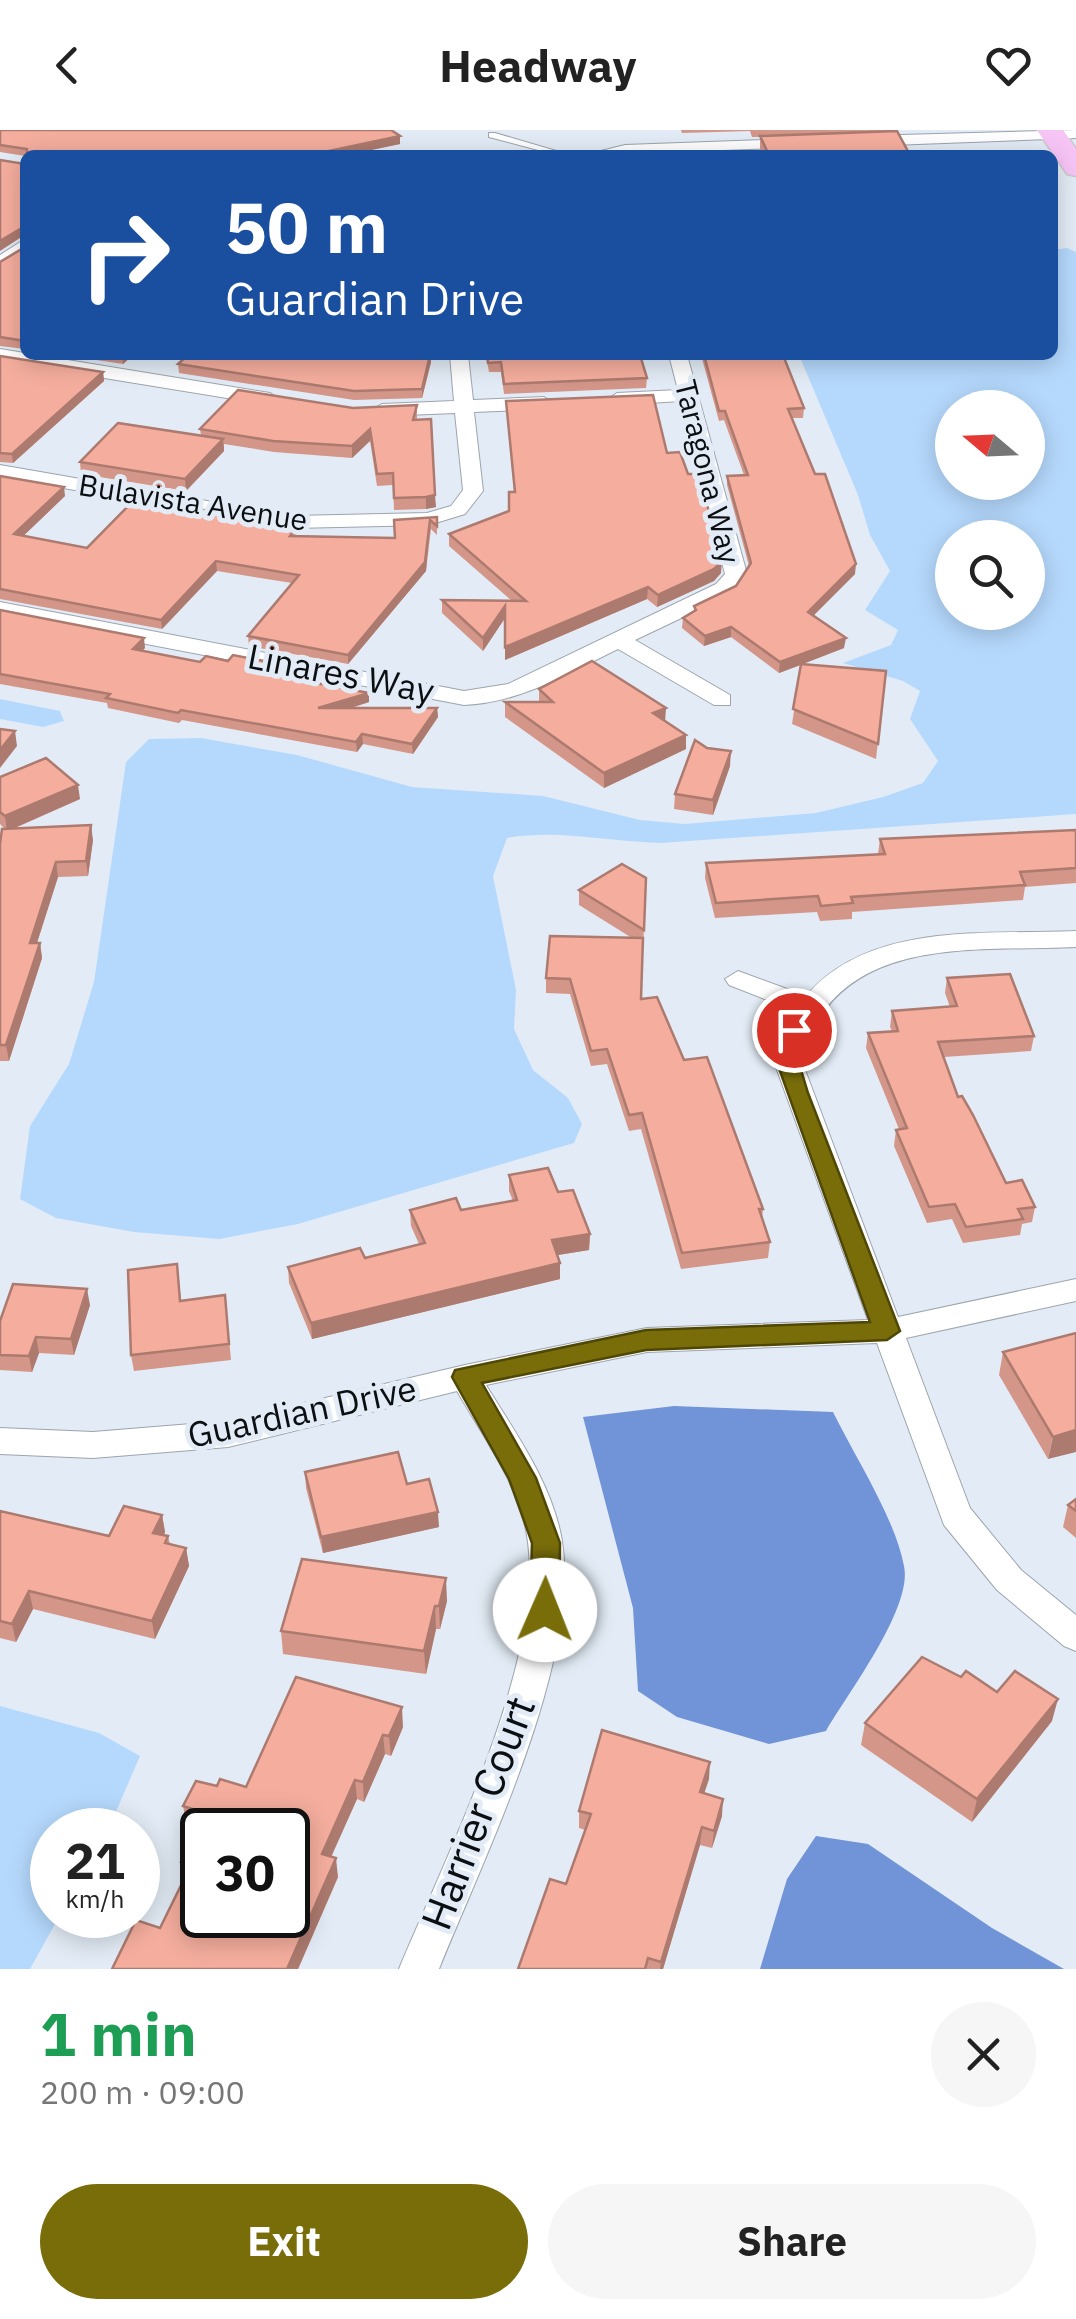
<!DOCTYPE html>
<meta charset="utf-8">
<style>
:root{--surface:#fff;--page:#f6f6f6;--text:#222;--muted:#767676;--accent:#796d0a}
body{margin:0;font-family:"IBM Plex Sans",sans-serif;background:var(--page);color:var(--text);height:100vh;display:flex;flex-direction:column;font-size:38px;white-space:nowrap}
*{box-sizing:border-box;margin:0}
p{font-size:32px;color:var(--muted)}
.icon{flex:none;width:55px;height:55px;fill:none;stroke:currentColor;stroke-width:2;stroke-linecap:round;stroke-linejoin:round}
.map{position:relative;height:1839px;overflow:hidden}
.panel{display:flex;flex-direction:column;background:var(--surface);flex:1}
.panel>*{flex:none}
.guide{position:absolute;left:20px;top:20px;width:1038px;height:210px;border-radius:15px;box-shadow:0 5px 25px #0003;background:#1a4fa0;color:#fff;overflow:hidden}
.needle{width:65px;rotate:289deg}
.buttons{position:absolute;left:935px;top:260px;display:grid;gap:20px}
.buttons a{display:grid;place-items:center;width:110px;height:110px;border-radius:50%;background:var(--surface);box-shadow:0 5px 25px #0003;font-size:50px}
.speed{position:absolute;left:30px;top:1678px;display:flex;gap:20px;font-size:50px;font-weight:700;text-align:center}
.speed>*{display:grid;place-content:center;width:130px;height:130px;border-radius:50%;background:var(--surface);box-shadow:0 5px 25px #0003;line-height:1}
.speed small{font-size:25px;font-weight:400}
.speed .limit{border:5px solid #111;border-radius:15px;background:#fff;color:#111}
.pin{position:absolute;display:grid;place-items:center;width:85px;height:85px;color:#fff;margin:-42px;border:5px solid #fff;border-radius:50%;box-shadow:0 2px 10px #0007}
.me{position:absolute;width:110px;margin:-55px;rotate:1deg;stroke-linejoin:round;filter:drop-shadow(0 0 8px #0008)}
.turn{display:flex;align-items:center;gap:35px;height:210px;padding:0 40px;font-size:45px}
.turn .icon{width:130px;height:130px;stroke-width:2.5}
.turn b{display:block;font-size:70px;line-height:85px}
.round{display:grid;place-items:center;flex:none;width:105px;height:105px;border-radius:52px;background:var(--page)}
.head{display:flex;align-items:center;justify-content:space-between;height:170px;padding:0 40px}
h1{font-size:60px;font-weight:800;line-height:75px;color:#1e9e55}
.primary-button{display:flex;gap:20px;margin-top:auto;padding:20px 40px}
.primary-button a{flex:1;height:115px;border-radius:60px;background:var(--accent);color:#fff;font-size:40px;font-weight:800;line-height:115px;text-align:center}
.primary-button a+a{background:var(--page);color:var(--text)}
header{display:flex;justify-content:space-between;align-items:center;height:130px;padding:0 40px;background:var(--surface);font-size:45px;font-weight:800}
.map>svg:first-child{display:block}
.green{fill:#b5d9fd;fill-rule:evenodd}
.water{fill:#7193d7}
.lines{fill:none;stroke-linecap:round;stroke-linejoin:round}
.lane-casing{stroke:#9ca4ad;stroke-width:2}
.street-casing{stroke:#9ca4ad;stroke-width:2}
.primary-casing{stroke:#cacacb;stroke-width:3}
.lane{fill:#fff;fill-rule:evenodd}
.street{fill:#fff;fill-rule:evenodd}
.primary{fill:#f7c4f6;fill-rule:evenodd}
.wall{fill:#d39688}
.shaded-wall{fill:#ac7a6f}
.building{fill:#f5ae9e;stroke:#ac7a6f;stroke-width:2.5;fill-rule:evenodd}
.route{fill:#796d0a;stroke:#4f4706;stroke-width:2.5}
.labels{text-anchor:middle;stroke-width:10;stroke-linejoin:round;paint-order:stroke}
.far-street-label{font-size:30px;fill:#0c0f12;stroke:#e3ecf6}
.street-label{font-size:35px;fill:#0c0f12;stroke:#e3ecf6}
.near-street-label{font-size:42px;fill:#0c0f12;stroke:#e3ecf6}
</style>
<header><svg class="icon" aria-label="back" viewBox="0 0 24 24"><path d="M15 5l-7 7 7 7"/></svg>Headway<svg class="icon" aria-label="heart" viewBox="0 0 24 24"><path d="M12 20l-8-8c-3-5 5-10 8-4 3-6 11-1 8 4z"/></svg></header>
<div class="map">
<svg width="1076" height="1839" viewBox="0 0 1076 1839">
<rect width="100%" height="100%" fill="#e3ecf6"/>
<g class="green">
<path d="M1067,118l9,4v562l-416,29c-51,-1 -102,-14 -153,-5l-14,38 23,114 -2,39 19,41 35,28 14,26 -8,19 -276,81 -79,15 -85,-7 -78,-14 -36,-19 10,-73 39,-62 25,-82 32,-220 23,-23 52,-1 96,17 115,32 131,9 97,24 45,4 131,-11 67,-16 40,-14 15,-22 -28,-42 10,-28 -17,-10 -60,-18 48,-18 7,-15 -33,-20 25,-39 -20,-36 -12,-40 -59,-140h253l1,-105zM952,278h76v74h-76zM952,408h76v74h-76z"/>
<path d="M0,569l60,12 4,10 -21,6 -43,-8z"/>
<path d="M0,1576l99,27 41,23 -32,74h-56v85h8l-30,54h-30z"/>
</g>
<g class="water">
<path d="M674,1276l159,6c22,45 62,106 71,154 9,42 -56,127 -78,165l-57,13 -92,-27 -39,-26 -5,-83 -50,-191z"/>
<path d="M816,1706l52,8 124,84 72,41h-304l27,-90z"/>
</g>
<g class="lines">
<defs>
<path id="lane" d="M489,3h6l75,22h-13l-68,-18z"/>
<g id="street">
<path d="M1076,0v8l-212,8 -8,-5 8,-5z"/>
<path d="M796,9l6,2v6l-217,8 40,-10z"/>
<path d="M25,109v13l-25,16v-13z"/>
<path d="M0,219l270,44 9,6 -9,6 -270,-44z"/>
<path d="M450,225h18l5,45 71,-3 9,6 -9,6 -70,3 9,79 -18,23 -36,11 -136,3 -293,-51v-12l293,51 134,-3 24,-7 12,-16 -8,-77 -73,3 -10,-6 10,-6 72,-3z"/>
<path d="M669,225h18l60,219 -15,20 -97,46 95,55v10h-16l-96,-56c-50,24 -98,54 -154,56l-464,-89v-14l464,89 44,-7 208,-100 9,-10 -44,-173 -64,4 -9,-6 9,-6 61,-3z"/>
<path d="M1076,801v16c-104,5 -239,-14 -275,112l97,258 178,-38v22l-170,37 64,170 51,62 55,45v36l-12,-5 -67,-56 -53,-65 -67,-182 -230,9 -161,33c29,47 67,100 76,156 19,120 -78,316 -123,428h-40c47,-113 145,-306 129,-427 -7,-55 -44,-104 -71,-151l-229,56 -135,11 -93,-4v-26l93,4 135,-11 237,-56 182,-37 221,-8 -95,-261 22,-48 -66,-26 -4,-6 13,-8 68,25c64,-75 181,-61 270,-65z"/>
</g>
<path id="primary" d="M1037,0h26l13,19v27l-9,-2z"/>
</defs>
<use href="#lane" class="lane-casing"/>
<use href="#street" class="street-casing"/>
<use href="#primary" class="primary-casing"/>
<use href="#lane" class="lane"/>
<use href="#street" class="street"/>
<use href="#primary" class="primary"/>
</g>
<g class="wall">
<path d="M0,0l400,14 -53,11 -322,1 -25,-4z"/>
<path d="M681,0h206l23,25h-150v-18h-8l-2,-6 -68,2z"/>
<path d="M25,117v102l-25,-3v-84z"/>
<path d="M63,225h70l-10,9z"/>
<path d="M486,225h154l7,23 -1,10 -142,6 -3,-22h-12z"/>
<path d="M701,225h82l21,53 -1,10h-11l63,156 -42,42 31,32 -41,16 83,7 -10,88 -84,-35 9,-59 -22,8 -48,-36 -27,9 -22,-18 1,-10 11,-6v-6l42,-20 13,-20 -22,-81v-9l17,-1 -20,-55 -5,1z"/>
<path d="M0,226l103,16 1,9 -91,82 -13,-1z"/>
<path d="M431,232l-9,36 -68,2 -175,-27 -1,-9z"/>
<path d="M506,271l161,52 54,120 -7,8 -57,26 -10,-8 -142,61v-42l-22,33 -41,-38v-13l70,1 -63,-55v-12l60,-23 5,-19z"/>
<path d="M417,275v14l19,88 -10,2 -32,1 -1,-25 -16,1 -7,-45 -18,17 -78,-6 -50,-8v7l-38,40 -105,-17 -1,-12 121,-27 -1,-6 153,-21z"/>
<path d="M0,346l65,20 -42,40 64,12 209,-20 1,9 98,1 42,-21v18l-6,-6 -5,42 -78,93 -99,-18 -1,-10 44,-53 -75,-12 -55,58 -162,-30z"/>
<path d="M0,480l145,38 -3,3 128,23 99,28 -18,6h86l1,9 -25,37 -50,-10 -6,8 -175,-32 -3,3 -71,-15 -1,-5 -107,-19z"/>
<path d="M539,559l126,32 21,14v14l-82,39 -99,-71v-15h34z"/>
<path d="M707,618l23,18 -17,49 -39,-6 1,-15z"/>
<path d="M0,647l80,22 -67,30 80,11 -5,36 -30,1 -21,66h3l2,15 -33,103h-9v-217l5,-15 -5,-5z"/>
<path d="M1076,700v53l-51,4 -2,13 -171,12v7l-32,2 -3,-9 -102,6 -10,-40 1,-15 172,-9 2,-15z"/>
<path d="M646,748l-5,121 43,61 79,149 -1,10 8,23 -2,16 -87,11 -40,-140 -12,2 -22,-67 -16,2 -21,-72 -24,-1v-15l86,-40 -53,-33v-15z"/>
<path d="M947,848l87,58 -3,15 -87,6 14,40 48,86 29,24 -3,15 -10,2 -2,11 -57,8 -11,-24 -25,4 -33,-77 2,-16 3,-1 -33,-81 2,-15 24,-2 -2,-4 2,-16 58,-4 -5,-14z"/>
<path d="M509,1045l49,17 32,42 -1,16 -32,5 3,24 -248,60 -23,-56 -1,-16 77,-9 54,-14 -8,-18 -1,-16h51l52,-9 -4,-10z"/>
<path d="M179,1150l2,21 44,-6 6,65 -97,11 -3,-16z"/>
<path d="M90,1175l-16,50 -35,-2 -7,19 -32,-2v-49z"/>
<path d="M1076,1203l-28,126 -49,-84 4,-23z"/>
<path d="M305,1342l102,12 32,43 -116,26 -17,-65z"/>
<path d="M1076,1369v39l-13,-11 5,-22z"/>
<path d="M0,1381l109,25 53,-21 3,17 -1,3 4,1 2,8 16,4 3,18 -34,73 -122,-30 -17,33 -16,-4z"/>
<path d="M447,1471l-7,28h-4l-10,45 -143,-20 -2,-23z"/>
<path d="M961,1547l36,15 55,29 -80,101 -111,-77 4,-22z"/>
<path d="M403,1597l-12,29 -6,-2 -21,48 -7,-3 -26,57 7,21 -40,92h-186l48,-41 24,-48 -3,-18 16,-33 -10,-3 -4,-20 34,-20 29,1z"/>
<path d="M709,1649l-5,14 18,23 -10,32 -12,-3 -37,124h-145l48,-85 19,-54 -6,-2v-17z"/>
</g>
<g class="shaded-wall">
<path d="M400,6v8l-53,11h-32z"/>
<path d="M22,98l1,8 -23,15v-10z"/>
<path d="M122,225h11l-10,9z"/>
<path d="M431,225v7l-9,36v-9z"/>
<path d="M103,242l1,9 -91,82 -1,-9z"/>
<path d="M370,299v12l-18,17v-12z"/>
<path d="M223,309l1,12 -38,40 -1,-12z"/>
<path d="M64,357l1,9 -50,48 -1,-10z"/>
<path d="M435,365l1,12 -10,2v-12z"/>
<path d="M430,390l-4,51 -78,93v-9z"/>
<path d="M216,431l1,10 -55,58 -1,-9z"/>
<path d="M722,431l-1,12 -7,8 -57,26 1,-12z"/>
<path d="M856,434l-1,10 -48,48 1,-10z"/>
<path d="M648,457l-1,12 -142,61v-13z"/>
<path d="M505,476v12l-22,33v-13z"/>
<path d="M731,497v10l-27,9 1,-10z"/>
<path d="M144,508l1,10 -11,11 -1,-10z"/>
<path d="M846,508l-2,10 -65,25 1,-11z"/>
<path d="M369,563v9l-50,16 -1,-10z"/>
<path d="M437,578l1,9 -25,37 -1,-10z"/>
<path d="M666,578l-1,15 -12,-10z"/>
<path d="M15,601l2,15 -17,22v-18z"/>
<path d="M362,604l1,10 -6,8 -1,-10z"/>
<path d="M686,605v14l-82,39v-15z"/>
<path d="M731,621l-1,15 -17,49v-15z"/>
<path d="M78,655l2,14 -73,32 -2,-15z"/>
<path d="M91,695l2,15 -5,36 -2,-15z"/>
<path d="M56,732l2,15 -26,81 -2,-15z"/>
<path d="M40,813l2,15 -33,103 -3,-16z"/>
<path d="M590,1104l-1,16 -37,6v-16z"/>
<path d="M560,1133v16l-248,60 -1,-16z"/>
<path d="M87,1159l3,16 -16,50 -3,-16z"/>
<path d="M36,1207l3,16 -7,19 -3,-16z"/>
<path d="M1076,1300v22l-28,7 5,-22z"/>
<path d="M438,1382l1,15 -116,26 -2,-16z"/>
<path d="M162,1385l3,17 -9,18 -3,-17z"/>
<path d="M186,1418l3,18 -34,73 -3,-18z"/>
<path d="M446,1448l1,23 -7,28 -1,-23z"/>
<path d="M29,1461l4,18 -17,33 -4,-18z"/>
<path d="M435,1476l1,23 -10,45 -2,-23z"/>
<path d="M1058,1569l-6,22 -80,101 5,-23z"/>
<path d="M402,1577l1,20 -12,29 -2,-20z"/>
<path d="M383,1605l2,19 -21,48 -1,-20z"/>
<path d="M710,1632l-1,17 -10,30 1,-17z"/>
<path d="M355,1650l2,19 -33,74 -2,-19z"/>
<path d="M723,1669l-1,17 -10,32 2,-17z"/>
<path d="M702,1697l-2,18 -37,124h-3l1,-7z"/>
<path d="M336,1728l2,19 -40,92h-11z"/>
</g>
<g class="building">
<path d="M0,0h391l9,6 -85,18 6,1h-294v-6l-27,-4z"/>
<path d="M897,1l13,24h-141l-9,-19z"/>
<path d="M0,30l25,4v64h-3l-22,13z"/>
<path d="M25,117v94l-25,-4v-75z"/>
<path d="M188,225h242l-8,34 -68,2 -176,-27z"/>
<path d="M487,225h153l7,23 -143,6 -3,-22 -13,1z"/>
<path d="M704,225h79l21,53 -16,1 27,65h10l31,90 -48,48 38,26 -66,24 -49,-35 -26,9 -22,-18 13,-8 -2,-4 42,-20 15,-23 -24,-87 21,-1 -23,-64h-6z"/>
<path d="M0,226l103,16 -91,82 -12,-1z"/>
<path d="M238,260l115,18 64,-3 -4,15 18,-1 4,76 -9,2 -32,1 -1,-25 -16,1 -7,-45 -18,17 -79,-5 -73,-12z"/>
<path d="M653,265l14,58 13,-1 8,22h11l23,87 -8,8 -56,26 -10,-8 -143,60v-41l-22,32 -41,-38 84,1 -77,-67 60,-23v-19h6l-9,-91z"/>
<path d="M118,293l105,16 -38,40 -105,-17z"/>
<path d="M0,346l64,11 -50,47 73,14 50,-51 159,31 -6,8 105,2 -1,-18 43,-3v9l-7,-6 -5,42 -77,93 -100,-19 51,-61 -83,-14 -55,59 -161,-31z"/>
<path d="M0,480l144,28 -11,11 67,13 6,-6 22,5 5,-6 36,7 -1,12 101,19 -51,15h119l-25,36 -50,-10 -6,8 -175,-32 -3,3 -72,-15 4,-4 -110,-20z"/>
<path d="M592,531l74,47 -13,5 33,22 -82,38 -99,-71h48l-14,-13z"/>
<path d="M801,534l85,7 -8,73 -85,-35z"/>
<path d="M0,599l15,2 -15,19z"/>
<path d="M695,610l12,8 24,3 -18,49 -38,-6z"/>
<path d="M46,628l32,27 -73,31 -5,-4v-35z"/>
<path d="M91,695l-5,36 -30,1 -26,81h10l-34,102h-6v-201l2,-15z"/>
<path d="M1076,700v38l-56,4 5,13 -174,12 2,6 -32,3 -3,-10 -102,7 -10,-40 179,-9 -5,-15z"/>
<path d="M622,734l24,14 -2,52 -65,-40z"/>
<path d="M550,806l93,2 -2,61 16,-2 27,63 23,-3 56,152h-4l11,33 -88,11 -40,-140 -13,2 -22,-66 -16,2 -21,-72 -24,-1z"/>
<path d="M1010,844l24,62 -96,6 20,55 4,-1 11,19 33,68 16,-3 13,27 -17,2 5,10 -57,8 -11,-23 -26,3 -33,-77 11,-2 -39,-95 30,-2 -6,-20 65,-5 -10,-28z"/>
<path d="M548,1038l10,24 15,-2 17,44 -38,6 8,23 -249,60 -23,-56 72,-19 5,10 60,-15 -15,-33 46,-12 5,12 56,-10 -8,-25z"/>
<path d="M177,1134l3,37 45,-6 4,49 -98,11 -3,-85z"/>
<path d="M13,1154l74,5 -16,50 -35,-2 -7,19 -29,-1v-34z"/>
<path d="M1076,1203v97l-23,7 -50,-85z"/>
<path d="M398,1322l9,32 22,-5 9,33 -117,25 -16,-65z"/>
<path d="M1076,1369v12l-8,-6z"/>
<path d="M124,1376l38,9 -9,18 15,3 -3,7 21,5 -34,73 -123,-30 -17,33 -12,-3v-110l109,25z"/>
<path d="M302,1429l144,19 -7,28h-4l-11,45 -143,-20z"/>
<path d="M922,1527l39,20 5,-6 31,21 18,-21 43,28 -81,100 -112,-76z"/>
<path d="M296,1547l106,30 -13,29 -6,-1 -20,47 -8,-2 -33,74 14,4 -49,111h-175l24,-49 24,8 31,-63 -10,-3 24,-49 -22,-7 13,-25 21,5 3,-7 26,8zM202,1700h86v85h-86z"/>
<path d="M602,1600l108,32 -10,30 23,7 -9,32 -12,-4 -41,135 -13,-4 -3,11h-127l32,-90 16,5 25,-70 -12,-3z"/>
</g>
<path class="route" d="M794,893l11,7 -7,30 10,33 92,238 -13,9 -241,10 -164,33 54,95 24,65 -1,67 -4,8 -10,4 -10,-4 -5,-8 2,-67 -23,-64 -57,-102 3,-7 191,-40 224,-8 -94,-262 6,-30z"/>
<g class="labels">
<g class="far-street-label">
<text transform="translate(707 342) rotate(76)" y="10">Taragona Way</text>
<text transform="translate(193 373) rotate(9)" y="10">Bulavista Avenue</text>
</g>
<g class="street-label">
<text transform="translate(341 544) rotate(11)" y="12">Linares Way</text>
<text transform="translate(302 1282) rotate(-12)" y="12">Guardian Drive</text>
</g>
<g class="near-street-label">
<text transform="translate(478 1683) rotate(-69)" y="15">Harrier Court</text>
</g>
</g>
</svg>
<div class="buttons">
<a><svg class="needle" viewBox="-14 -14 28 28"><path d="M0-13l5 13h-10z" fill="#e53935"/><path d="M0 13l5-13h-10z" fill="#767676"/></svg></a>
<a><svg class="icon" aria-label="search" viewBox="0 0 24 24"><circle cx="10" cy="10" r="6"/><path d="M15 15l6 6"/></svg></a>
</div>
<div class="speed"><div>21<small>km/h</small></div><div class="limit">30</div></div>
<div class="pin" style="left:794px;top:900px;background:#d93025"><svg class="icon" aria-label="arrive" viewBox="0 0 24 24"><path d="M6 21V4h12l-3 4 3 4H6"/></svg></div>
<svg class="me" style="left:545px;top:1480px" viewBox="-20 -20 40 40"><circle r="19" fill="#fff"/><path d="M0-13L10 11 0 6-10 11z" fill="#796d0a"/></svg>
<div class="guide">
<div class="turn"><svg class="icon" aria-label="right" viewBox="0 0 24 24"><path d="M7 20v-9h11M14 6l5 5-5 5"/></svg><div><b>50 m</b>Guardian Drive</div></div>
</div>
</div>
<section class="panel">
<div class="head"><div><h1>1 min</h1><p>200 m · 09:00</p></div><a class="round"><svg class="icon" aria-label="close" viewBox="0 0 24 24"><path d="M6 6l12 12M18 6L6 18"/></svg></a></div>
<div class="primary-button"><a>Exit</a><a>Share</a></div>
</section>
